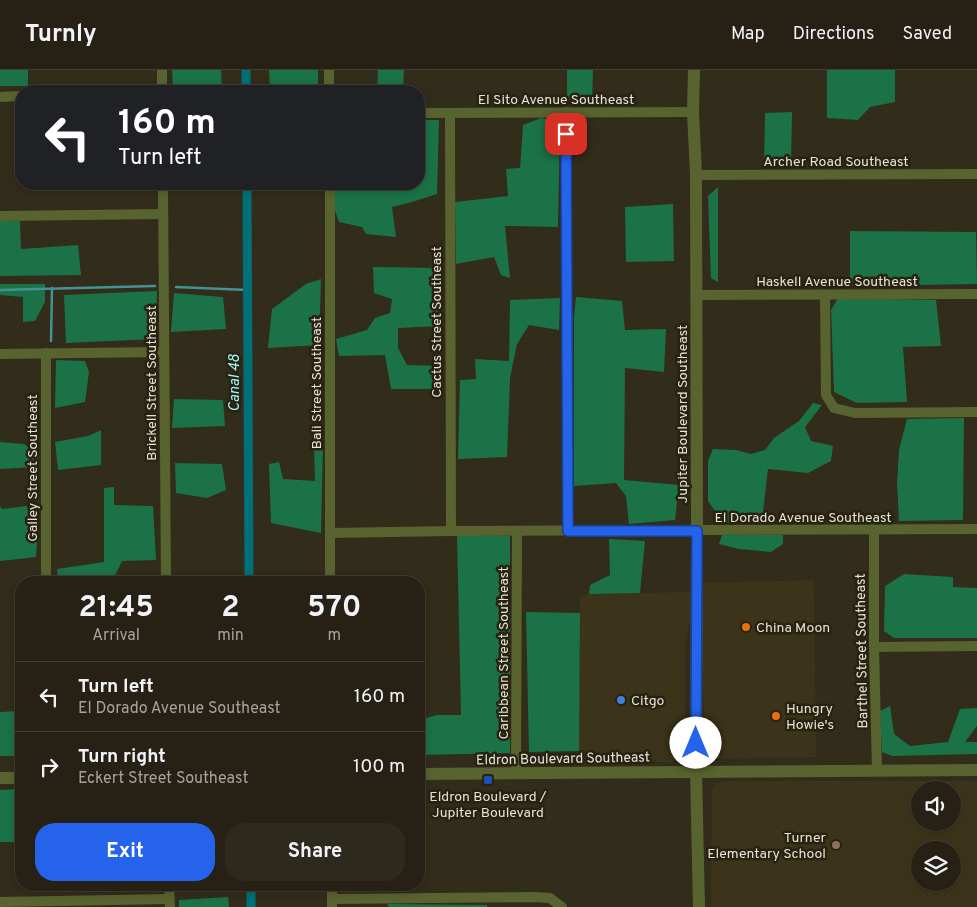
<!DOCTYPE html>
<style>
:root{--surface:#262114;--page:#2e291d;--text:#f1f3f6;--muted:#a4a3a0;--line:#423e34;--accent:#2563eb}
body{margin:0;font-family:Overpass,sans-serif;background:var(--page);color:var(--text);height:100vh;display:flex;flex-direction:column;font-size:19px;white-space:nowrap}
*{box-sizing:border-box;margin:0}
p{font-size:16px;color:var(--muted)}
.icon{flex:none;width:28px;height:28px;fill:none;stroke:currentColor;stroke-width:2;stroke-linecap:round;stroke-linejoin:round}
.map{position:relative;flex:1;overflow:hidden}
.drawer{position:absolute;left:15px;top:506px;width:410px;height:315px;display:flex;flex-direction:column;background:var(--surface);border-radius:20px;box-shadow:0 2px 8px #0003,0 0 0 1px var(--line)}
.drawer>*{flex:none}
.guide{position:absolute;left:15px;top:15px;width:410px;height:105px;border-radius:20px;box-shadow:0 2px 8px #0003,0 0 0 1px var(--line);background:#202124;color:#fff;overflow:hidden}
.fabs{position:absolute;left:911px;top:711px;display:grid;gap:10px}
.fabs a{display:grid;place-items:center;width:50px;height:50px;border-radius:50%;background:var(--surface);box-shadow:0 2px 8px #0003,0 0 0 1px var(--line);font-size:25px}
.pin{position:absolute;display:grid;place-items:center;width:42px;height:42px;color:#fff;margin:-21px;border-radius:10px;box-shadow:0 2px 8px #0006}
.me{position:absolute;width:55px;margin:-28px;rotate:0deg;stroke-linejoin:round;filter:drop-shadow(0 0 4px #0008)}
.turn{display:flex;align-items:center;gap:18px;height:105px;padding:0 20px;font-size:22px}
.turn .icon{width:65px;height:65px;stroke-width:2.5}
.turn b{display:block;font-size:35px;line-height:42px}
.eta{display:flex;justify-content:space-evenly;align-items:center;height:85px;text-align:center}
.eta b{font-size:30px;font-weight:700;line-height:35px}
.action{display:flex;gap:10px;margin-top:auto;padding:10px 20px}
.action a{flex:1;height:58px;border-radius:20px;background:var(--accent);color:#fff;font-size:20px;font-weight:700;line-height:58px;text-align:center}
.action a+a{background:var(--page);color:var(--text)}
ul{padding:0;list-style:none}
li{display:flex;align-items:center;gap:15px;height:70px;padding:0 20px;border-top:1px solid var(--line)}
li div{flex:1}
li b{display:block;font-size:19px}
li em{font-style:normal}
header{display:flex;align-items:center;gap:30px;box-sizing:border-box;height:70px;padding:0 25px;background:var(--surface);border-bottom:1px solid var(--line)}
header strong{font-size:24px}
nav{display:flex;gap:28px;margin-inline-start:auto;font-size:18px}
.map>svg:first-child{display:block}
.built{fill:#3c341a;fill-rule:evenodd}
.forest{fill:#1b7246}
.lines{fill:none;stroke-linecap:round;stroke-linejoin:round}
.stream{stroke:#459294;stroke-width:2.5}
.canal{stroke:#007078;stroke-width:9}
.minor{stroke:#586330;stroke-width:10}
.tertiary{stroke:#586330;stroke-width:12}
.route-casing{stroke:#184099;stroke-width:12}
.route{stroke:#2563eb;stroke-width:9}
.food-dot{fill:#e8710a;stroke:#282210;stroke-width:2}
.shop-dot{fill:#3f7fe0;stroke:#282210;stroke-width:2}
.transit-dot{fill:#1a4fb4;stroke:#282210;stroke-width:2}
.education-dot{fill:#8d6e63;stroke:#282210;stroke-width:2}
.labels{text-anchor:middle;stroke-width:5;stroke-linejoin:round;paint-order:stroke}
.street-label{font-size:14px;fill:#e5e2d6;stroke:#282210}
.poi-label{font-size:14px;fill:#e5e2d6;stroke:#282210;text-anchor:start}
.water-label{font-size:15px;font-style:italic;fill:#a1f5fd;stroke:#282210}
</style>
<header>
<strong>Turnly</strong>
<nav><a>Map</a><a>Directions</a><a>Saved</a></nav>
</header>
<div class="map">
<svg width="977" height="837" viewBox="0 0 977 837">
<rect width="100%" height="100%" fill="#322c1a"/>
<g class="built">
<path d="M814,510l2,177 -102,2 -8,-2 -1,-7 -4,-167z"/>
<path d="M691,522v23l-6,28v109l-8,8 -8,3 -10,-1 -17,-5 -45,4 -9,4h-9l1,-168 9,-3z"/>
<path d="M726,711h251v126h-266l1,-115 3,-8zM920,720h32v32h-32zM920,780h32v32h-32z"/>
</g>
<g class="forest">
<rect x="0" y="0" width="28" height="16"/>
<path d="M172,0h49l1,21h-49z"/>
<path d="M269,0h49v21h-48z"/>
<path d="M378,0h26l-1,21h-26z"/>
<path d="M567,0h26l-1,32h-25z"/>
<path d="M827,0h68v32l-25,5 -12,13 -31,-2z"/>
<path d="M792,42l-1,52 -27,1 1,-52z"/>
<path d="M541,48l19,5 -2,104 -53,-1 5,52 -9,-3 -7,-18 -38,7 -1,-62 53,-6 -2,-27 14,-1 3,-43z"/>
<path d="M419,50h20l-2,74 -25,8 -20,5 4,30 -30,-3 -4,-7 -23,-5 -5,-14v-24h85z"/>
<path d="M718,117v95l-7,-4 -3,-82z"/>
<path d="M673,134l1,57 -48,1 -1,-55z"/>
<path d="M0,151h20l1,28 57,-4 3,30 -81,1z"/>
<path d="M850,161l126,1 1,52 -127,2z"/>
<path d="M373,197l66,1 1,58 -42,2v20l9,17 34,1v23h-50l-6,-34 -46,1 -3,-17 31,-9 8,-12 15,-5 2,-14 -18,-6z"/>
<path d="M321,209l-2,66 -51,3 4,-39 34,-25z"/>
<path d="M0,214h45v18l-10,19 -12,1v-25l-23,-2z"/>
<path d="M157,221l-2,48 -89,4 -2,-48z"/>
<path d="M174,223l49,4 3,32 -55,3z"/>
<path d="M576,227l46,4 3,29 41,-1 -2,43 -39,-4 -1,112 55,5 -4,35 -46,4 -3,-28 -10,-13 -42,3v-169z"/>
<path d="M560,228l-1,32 -30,-5 -12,19 -7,34 -3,79 -49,2 2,-79 16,-1 -1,-20 34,2 1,-61z"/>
<path d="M838,228l98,2 5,46 -38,1 4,55 -50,1 -23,-11 -3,-82z"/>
<path d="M56,290l29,1 4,11 -4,30 -30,6z"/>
<path d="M174,329l49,1 2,26 -53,2z"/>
<path d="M813,333l9,2 -17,22 6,14 22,5 -2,15 -23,12 -40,-4 -6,52 -34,2 -8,-5 -12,-17v-40l5,-12 23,1 15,4 14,-4 9,-12 25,-17z"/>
<path d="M964,348l-1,102 -64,1 -2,-38 2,-33 8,-31z"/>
<path d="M101,360v35l-43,5 -3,-28 33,-6z"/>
<path d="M0,372l24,2 15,11 -4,12 -35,2z"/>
<path d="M323,373l-2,90 -50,-10 -2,-59 10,-2 4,17 32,2 -1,-35z"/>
<path d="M175,393l47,1 4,26 -19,8 -31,-5z"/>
<path d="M114,417v18l39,1 3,54 -34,1 -10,21h-54l-1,-13 47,-7v-74z"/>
<path d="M0,436l2,3 25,-3 10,35 -1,16 -36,4z"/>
<path d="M457,465l53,1v217l-91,2v-35l18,-5h24z"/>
<path d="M722,465h61v9l-12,8 -32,-3 -20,-5z"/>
<path d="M609,469l36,2 -5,52 -51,1 1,-9 20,-10z"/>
<path d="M904,504l49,3v10l24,1v50h-83l-10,-7 1,-45z"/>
<path d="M526,542l54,1 -1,138 -50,1z"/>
<path d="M890,636l4,28 16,12 38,-4 12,-33 17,-1v18l-12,16h12v12l-85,2 -10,-4 -2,-41z"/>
<path d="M21,641v45h-21v-44z"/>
<path d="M20,719l1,53h-21v-52z"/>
<path d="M228,827l1,10h-50v-7z"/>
<path d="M387,834l100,1v2h-98z"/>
</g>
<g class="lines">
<g class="stream">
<path d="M176,217l71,3"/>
<path d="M0,220l155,-4"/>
<path d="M51,271l1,-53"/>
</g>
<g class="canal">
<path d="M246,0v21"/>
<path d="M247,114l2,398"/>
<path d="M251,815v22"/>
</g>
<g class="minor">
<path d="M162,0v21"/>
<path d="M329,0v21"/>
<path d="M0,27l21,-1"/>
<path d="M566,42l2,419"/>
<path d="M419,43l274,-1"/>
<path d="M450,43l1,418"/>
<path d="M696,105l281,-1"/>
<path d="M163,114l3,398"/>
<path d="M330,114v398"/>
<path d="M0,146l163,-2"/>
<path d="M696,225l281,-1"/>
<path d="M825,225l1,100 8,13 21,5 122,-1"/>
<path d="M46,283v229"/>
<path d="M0,284l164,-2"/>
<path d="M874,460v117l3,124"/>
<path d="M330,463l121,-2 526,-2"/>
<path d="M874,577l103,-1"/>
<path d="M516,704l1,-243"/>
<path d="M169,815l1,22"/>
<path d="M332,815v22"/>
<path d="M332,829l202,-2 16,1 12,9"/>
<path d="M0,832l169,-3"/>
</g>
<g class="tertiary">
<path d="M694,0l-1,42 3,63 1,356 -1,240 3,136"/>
<path d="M419,704l558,-4"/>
<path d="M0,708h21"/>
</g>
</g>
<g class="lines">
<defs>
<path id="route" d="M566,64l2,397h129l-1,212"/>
</defs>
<use href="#route" class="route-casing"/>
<use href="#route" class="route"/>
</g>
<g class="food-dot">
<circle cx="746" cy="557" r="5"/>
<circle cx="776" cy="646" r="5"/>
</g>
<circle class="shop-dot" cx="621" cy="630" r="5"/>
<rect class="transit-dot" x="483" y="705" width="10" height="10" rx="2.5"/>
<circle class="education-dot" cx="836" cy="775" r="5"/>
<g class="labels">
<g class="street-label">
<text x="556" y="34">El Sito Avenue Southeast</text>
<text x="836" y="96">Archer Road Southeast</text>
<text x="837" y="216">Haskell Avenue Southeast</text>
<text transform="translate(436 252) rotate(-90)" y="5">Cactus Street Southeast</text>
<text transform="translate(151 313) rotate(-90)" y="5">Brickell Street Southeast</text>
<text transform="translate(316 313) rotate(-90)" y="5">Bali Street Southeast</text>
<text transform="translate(682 344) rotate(-90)" y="5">Jupiter Boulevard Southeast</text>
<text transform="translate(32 398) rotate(-90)" y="5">Galley Street Southeast</text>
<text x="803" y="452">El Dorado Avenue Southeast</text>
<text transform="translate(861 581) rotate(-91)" y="5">Barthel Street Southeast</text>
<text transform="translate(503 583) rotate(-90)" y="5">Caribbean Street Southeast</text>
<text transform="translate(563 688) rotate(-1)" y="5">Eldron Boulevard Southeast</text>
</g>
<g class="poi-label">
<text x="756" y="562">China Moon</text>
<text x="631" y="635">Citgo</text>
<text x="786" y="643">Hungry<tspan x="786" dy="16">Howie's</tspan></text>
<text x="488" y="731" text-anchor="middle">Eldron Boulevard /<tspan x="488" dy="16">Jupiter Boulevard</tspan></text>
<text x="826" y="772" text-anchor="end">Turner<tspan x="826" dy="16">Elementary School</tspan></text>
</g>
<g class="water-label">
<text transform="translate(234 313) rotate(-90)" y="5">Canal 48</text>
</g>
</g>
</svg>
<div class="fabs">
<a><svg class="icon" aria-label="sound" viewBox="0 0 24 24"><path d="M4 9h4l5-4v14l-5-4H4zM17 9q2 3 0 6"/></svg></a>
<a><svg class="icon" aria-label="layers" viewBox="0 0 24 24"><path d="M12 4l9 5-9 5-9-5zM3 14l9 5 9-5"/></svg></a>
</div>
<div class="pin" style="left:566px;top:64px;background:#d93025"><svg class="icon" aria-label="arrive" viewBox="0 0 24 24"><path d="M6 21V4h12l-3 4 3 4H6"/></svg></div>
<svg class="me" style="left:696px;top:673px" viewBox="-20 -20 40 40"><circle r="19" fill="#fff"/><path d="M0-13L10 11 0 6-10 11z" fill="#2563eb"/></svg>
<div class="guide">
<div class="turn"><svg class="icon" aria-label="left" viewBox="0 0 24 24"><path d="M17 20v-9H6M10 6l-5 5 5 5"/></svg><div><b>160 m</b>Turn left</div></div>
</div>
<section class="drawer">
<div class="eta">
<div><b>21:45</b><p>Arrival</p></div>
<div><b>2</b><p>min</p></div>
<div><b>570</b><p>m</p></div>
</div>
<ul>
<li><svg class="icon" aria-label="left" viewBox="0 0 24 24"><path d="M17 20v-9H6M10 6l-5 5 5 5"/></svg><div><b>Turn left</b><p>El Dorado Avenue Southeast</p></div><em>160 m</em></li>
<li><svg class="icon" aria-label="right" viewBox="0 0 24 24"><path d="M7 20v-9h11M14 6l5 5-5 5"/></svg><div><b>Turn right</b><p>Eckert Street Southeast</p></div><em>100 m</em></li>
</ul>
<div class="action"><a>Exit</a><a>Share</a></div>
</section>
</div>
